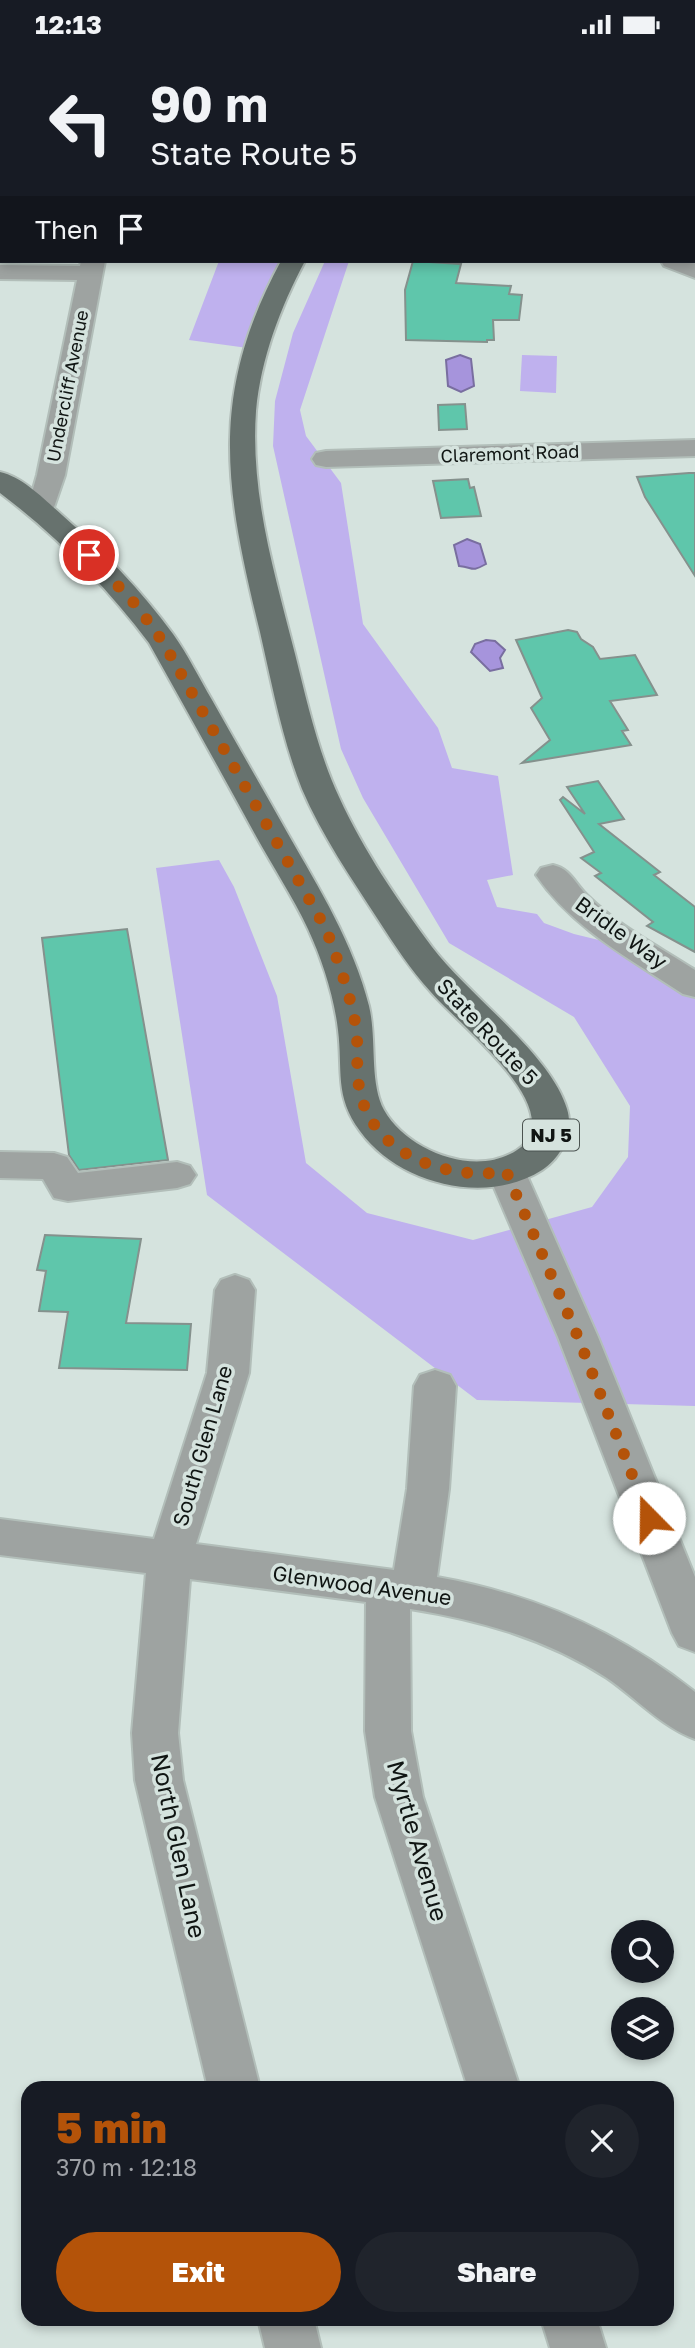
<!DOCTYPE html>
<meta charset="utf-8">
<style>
:root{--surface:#171b24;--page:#20242c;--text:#f1f3f6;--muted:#9ea1a6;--accent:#b45309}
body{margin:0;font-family:"Golos Text",sans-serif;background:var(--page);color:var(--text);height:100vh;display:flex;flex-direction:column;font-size:26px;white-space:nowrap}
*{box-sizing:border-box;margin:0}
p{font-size:23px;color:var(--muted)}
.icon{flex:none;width:38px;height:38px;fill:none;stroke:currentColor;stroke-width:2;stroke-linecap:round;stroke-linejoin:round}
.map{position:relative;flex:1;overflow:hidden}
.drawer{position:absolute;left:21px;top:2032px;width:653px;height:245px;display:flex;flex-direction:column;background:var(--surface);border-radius:21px;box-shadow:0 4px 10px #0003}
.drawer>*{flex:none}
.top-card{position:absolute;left:0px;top:0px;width:696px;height:214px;box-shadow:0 4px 10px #0003;background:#171b24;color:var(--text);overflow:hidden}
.buttons{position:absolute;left:611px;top:1871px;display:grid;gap:14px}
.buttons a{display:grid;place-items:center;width:63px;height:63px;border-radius:50%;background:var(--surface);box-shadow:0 4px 10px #0003;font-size:35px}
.pin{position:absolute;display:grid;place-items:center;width:60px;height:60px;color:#fff;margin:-30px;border:4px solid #fff;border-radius:50%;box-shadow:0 2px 7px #0007}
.me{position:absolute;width:77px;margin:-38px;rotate:338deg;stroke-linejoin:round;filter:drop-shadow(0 0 5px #0008)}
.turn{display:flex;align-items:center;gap:24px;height:147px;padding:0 35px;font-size:32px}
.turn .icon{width:91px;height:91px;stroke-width:2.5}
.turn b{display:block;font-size:49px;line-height:60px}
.then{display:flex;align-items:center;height:66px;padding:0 35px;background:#0003;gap:14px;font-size:26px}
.round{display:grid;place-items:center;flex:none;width:74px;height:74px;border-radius:37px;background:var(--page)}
.summary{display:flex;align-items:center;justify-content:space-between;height:119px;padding:0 35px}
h1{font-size:42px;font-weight:800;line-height:52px;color:var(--accent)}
.action{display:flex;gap:14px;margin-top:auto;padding:14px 35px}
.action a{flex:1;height:80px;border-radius:42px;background:var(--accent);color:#fff;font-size:28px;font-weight:800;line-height:80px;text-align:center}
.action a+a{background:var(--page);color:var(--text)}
.status{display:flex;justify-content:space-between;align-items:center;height:49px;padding:0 35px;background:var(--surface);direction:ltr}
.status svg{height:19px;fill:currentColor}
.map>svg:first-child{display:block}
.green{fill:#bfb1ee}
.water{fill:#a694dc;stroke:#796ea0;stroke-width:2}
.building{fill:#5fc6ab;stroke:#85918d;stroke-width:2}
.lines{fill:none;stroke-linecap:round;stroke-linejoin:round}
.minor-casing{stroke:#b2beb9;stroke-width:4}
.major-casing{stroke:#b2beb9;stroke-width:4}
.minor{fill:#9ea3a1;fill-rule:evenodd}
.major{fill:#67726e;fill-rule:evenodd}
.route{stroke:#b45309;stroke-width:12;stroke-dasharray:0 21.6}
.labels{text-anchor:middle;stroke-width:7;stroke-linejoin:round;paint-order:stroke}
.far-street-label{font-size:18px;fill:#101513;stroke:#d5e3de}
.shield{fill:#d5e3de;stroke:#4b5350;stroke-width:2}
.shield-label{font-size:19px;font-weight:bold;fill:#101513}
.street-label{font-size:21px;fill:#101513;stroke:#d5e3de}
.near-street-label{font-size:24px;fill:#101513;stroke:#d5e3de}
</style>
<div class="status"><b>12:13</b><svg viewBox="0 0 49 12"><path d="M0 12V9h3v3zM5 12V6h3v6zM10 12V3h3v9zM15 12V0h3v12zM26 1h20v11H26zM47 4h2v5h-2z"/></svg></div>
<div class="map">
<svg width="695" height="2299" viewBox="0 0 695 2299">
<rect width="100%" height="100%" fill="#d5e3de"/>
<g class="green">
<path d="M219,212h74l-14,25 -24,63 -66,-9z"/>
<path d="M325,212h24l-49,149 6,26 35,47 22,141 75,104 14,40 46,8 15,99 -26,5 10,27 40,7 7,9 30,11 66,16 55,36v420l-218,-6 -270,-205 -51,-327 63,-8 15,27 43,109 29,167 61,50 106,27 119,-33 36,-50 2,-51 -56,-89 -125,-74 -86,-145 -22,-49 -68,-303 2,-45 18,-68z"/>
<path d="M522,306l35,1 -1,37 -36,-2z"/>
</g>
<g class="water">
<path d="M460,306l11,4 3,27 -13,6 -13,-6 -2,-26z"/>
<path d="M467,490l13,5 6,20c-16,9 -12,3 -27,2l-5,-21z"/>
<path d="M486,591l9,1 10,9 -5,8 3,10 -13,3 -19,-19 4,-8z"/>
</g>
<g class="building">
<path d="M413,212l48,3 -5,19 55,3 -2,8 13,1 -3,25h-26l1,20h-7v2l-81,-2 -1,-50z"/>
<path d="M465,355l2,25 -28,1 -1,-25z"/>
<path d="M689,424h6v103l-50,-79 -8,-20z"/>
<path d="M468,430l2,9 4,-1 7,29 -40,2 -8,-37z"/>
<path d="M568,581l9,2 4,7 12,8 7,12 35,-4 22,40 -47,6 18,29 -6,1 9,14 -109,18 28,-23 -19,-32 11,-10 -26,-58z"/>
<path d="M598,732l26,38 -25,5 61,48 -6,3 41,32v45l-48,-26 6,-4 -58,-46 6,-3 -20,-15 13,-6 -34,-52 3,-3 22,17 -18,-27z"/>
<path d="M127,880l41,231 -89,10 -10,-15 -27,-217z"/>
<path d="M45,1186l96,4 -15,84 65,1 -4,46 -128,-2 9,-56 -29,-1 7,-40 -9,-1z"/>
</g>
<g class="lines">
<defs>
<g id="minor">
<path d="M69,0h21l1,2h-21z"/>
<path d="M403,0h20l-21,2z"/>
<path d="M555,0h43l1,2h-43z"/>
<path d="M641,0h20l-21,2z"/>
<rect x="0" y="77" width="2" height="14"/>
<path d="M81,212h24l-40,214 -14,41 -10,2 -10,-2 -4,-6 10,-35 40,-195 -77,-1v-14l80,1z"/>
<path d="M661,212l34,1v16l-31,-12z"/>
<path d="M695,391v16l-369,11 -10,-2 -4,-6 4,-6 10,-2z"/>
<path d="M553,816c18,4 22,19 35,31 30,30 72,51 107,74v27l-12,-3c-53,-35 -111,-66 -147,-119l5,-7z"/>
<path d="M0,1103l54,1 13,4 11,16 99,-11 13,4 6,9 -6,9 -13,4 -109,13 -14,-3 -11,-19 -43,-1z"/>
<path d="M506,1109l13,4 6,9 73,166 97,240v75l-16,-6 -7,-13 -114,-296 -71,-166 6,-9z"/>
<path d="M235,1226l14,5 6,10 -6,83 -53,171 198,26 13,-81 7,-103 6,-11 15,-5 15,5 6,11 -7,103 -12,88c96,17 181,54 258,115v47c-33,-12 -59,-41 -88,-61 -60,-39 -127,-58 -197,-69l1,122 12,66 97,291h-52l-93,-291 -10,-66 1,-129 -176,-23 -12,154 5,47 77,308h-52l-73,-308 -3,-47 14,-160 -146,-18v-36l154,20 53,-166 8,-83 6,-10z"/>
<path d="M258,2270h56l7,29h-56z"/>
<path d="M541,2270h56l9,29h-56z"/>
</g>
<path id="major" d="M281,212h24c-25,47 -44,97 -49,150 -6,83 19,164 39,243 12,48 23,98 44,143 24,53 59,104 93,150 36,48 119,107 135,162 7,22 -5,48 -25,61 -56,36 -144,14 -182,-39 -26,-35 -17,-61 -22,-101 -4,-34 -16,-71 -30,-101 -15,-32 -35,-62 -52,-93 -35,-64 -71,-129 -107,-193 -43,-57 -92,-107 -149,-150v-21c23,5 45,28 62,43 41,36 79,75 111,119 15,21 26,44 39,66 25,45 51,89 76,134 32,56 65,109 81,172 8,33 0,76 15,104 22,39 85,65 126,44 9,-4 16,-10 20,-19 17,-44 -74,-113 -100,-144 -19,-21 -35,-45 -51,-70 -27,-42 -57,-85 -77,-132 -20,-50 -30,-105 -42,-157 -35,-143 -52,-236 21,-371z"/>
</defs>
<use href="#minor" class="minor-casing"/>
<use href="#major" class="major-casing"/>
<use href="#minor" class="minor"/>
<use href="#major" class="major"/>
</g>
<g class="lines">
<path class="route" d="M89,506l48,51 26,36 163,287c12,32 24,64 30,98 3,21 -1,44 4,64 12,64 90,91 146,80l72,166 71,181"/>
</g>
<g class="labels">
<g class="far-street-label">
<text transform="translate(68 337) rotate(-79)" y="6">Undercliff Avenue</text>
<text transform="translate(510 405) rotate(-2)" y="6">Claremont Road</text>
</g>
<rect class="shield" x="523" y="1070.5" width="56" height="31" rx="5"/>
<g class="shield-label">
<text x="551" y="1093">NJ 5</text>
</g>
<g class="street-label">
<text transform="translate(621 884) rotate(36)" y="7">Bridle Way</text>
<text transform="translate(487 983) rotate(47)" y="7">State Route 5</text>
<text transform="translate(203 1397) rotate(-74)" y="7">South Glen Lane</text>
<text transform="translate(362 1537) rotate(8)" y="7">Glenwood Avenue</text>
</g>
<g class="near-street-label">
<text transform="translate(417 1792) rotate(74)" y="8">Myrtle Avenue</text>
<text transform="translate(178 1797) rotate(78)" y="8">North Glen Lane</text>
</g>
</g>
</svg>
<div class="buttons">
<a><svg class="icon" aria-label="search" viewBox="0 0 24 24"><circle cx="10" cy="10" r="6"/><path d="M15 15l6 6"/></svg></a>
<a><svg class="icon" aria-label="layers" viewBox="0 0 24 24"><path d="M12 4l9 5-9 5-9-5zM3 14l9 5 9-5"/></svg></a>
</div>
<div class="pin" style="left:89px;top:506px;background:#d93025"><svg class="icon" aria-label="arrive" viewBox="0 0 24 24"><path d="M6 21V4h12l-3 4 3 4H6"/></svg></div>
<svg class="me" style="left:649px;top:1469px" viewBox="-20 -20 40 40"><circle r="19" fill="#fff"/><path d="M0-13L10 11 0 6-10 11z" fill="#b45309"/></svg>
<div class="top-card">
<div class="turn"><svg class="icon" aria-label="left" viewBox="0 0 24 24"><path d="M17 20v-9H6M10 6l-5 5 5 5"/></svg><div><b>90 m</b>State Route 5</div></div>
<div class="then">Then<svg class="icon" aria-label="arrive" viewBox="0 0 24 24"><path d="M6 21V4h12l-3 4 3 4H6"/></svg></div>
</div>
<section class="drawer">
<div class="summary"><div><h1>5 min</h1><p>370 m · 12:18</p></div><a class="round"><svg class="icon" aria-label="close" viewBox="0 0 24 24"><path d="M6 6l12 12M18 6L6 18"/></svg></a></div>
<div class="action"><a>Exit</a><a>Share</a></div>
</section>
</div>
